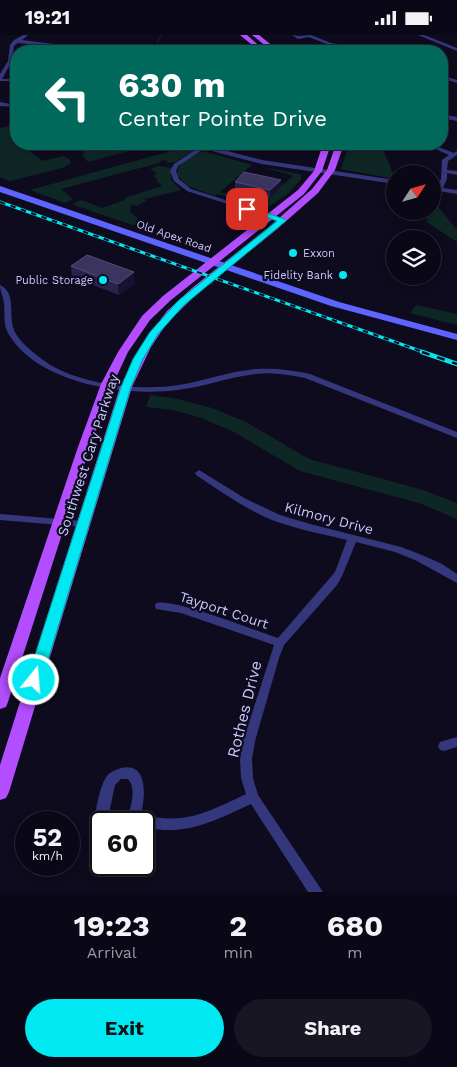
<!DOCTYPE html>
<style>
:root{--surface:#0a0816;--page:#181623;--text:#f1f3f6;--muted:#999aa1;--line:#2a2935;--accent:#00e9f2}
body{margin:0;font-family:"Work Sans",sans-serif;background:var(--page);color:var(--text);height:100vh;display:flex;flex-direction:column;font-size:19px;white-space:nowrap}
*{box-sizing:border-box;margin:0}
p{font-size:16px;color:var(--muted)}
.icon{flex:none;width:28px;height:28px;fill:none;stroke:currentColor;stroke-width:2;stroke-linecap:round;stroke-linejoin:round}
.map{position:relative;height:857px;overflow:hidden}
.side{display:flex;flex-direction:column;background:var(--surface);flex:1}
.side>*{flex:none}
.guide{position:absolute;left:10px;top:10px;width:438px;height:105px;border-radius:20px;box-shadow:0 2px 8px #0003,0 0 0 1px var(--line);background:#00695c;color:#fff;overflow:hidden}
.needle{width:32px;rotate:54deg}
.fabs{position:absolute;left:386px;top:130px;display:grid;gap:10px}
.fabs a{display:grid;place-items:center;width:55px;height:55px;border-radius:50%;background:var(--surface);box-shadow:0 2px 8px #0003,0 0 0 1px var(--line);font-size:25px}
.speed{position:absolute;left:15px;top:776px;display:flex;gap:10px;font-size:25px;font-weight:700;text-align:center}
.speed>*{display:grid;place-content:center;width:65px;height:65px;border-radius:50%;background:var(--surface);box-shadow:0 2px 8px #0003,0 0 0 1px var(--line);line-height:1}
.speed small{font-size:12px;font-weight:400}
.speed .limit{border:2px solid #111;border-radius:8px;background:#fff;color:#111}
.pin{position:absolute;display:grid;place-items:center;width:42px;height:42px;color:#fff;margin:-21px;border-radius:10px;box-shadow:0 2px 8px #0006}
.me{position:absolute;width:55px;margin:-28px;rotate:17deg;stroke-linejoin:round;filter:drop-shadow(0 0 4px #0008)}
.turn{display:flex;align-items:center;gap:18px;height:105px;padding:0 25px;font-size:22px}
.turn .icon{width:65px;height:65px;stroke-width:2.5}
.turn b{display:block;font-size:35px;line-height:42px}
.eta{display:flex;justify-content:space-evenly;align-items:center;height:85px;text-align:center}
.eta b{font-size:30px;font-weight:700;line-height:35px}
.action{display:flex;gap:10px;margin-top:auto;padding:10px 25px}
.action a{flex:1;height:58px;border-radius:30px;background:var(--accent);color:#111;font-size:20px;font-weight:700;line-height:58px;text-align:center}
.action a+a{background:var(--page);color:var(--text)}
.status{display:flex;justify-content:space-between;align-items:center;height:35px;padding:0 25px;background:var(--surface);direction:ltr}
.status svg{height:14px;fill:currentColor}
.map>svg:first-child{display:block}
.green{fill:#0e2725}
.lines{fill:none;stroke-linecap:round;stroke-linejoin:round}
.stream{stroke:#0b2341;stroke-width:1}
.street{fill:#35377d;fill-rule:evenodd}
.secondary{fill:#5e64ff;fill-rule:evenodd}
.primary{fill:#b24eff;fill-rule:evenodd}
.rail-far1-casing{stroke:#00e9f2;stroke-width:3}
.rail-casing{stroke:#00e9f2;stroke-width:4.5}
.rail-far1{stroke:#0d0b1d;stroke-width:2;stroke-dasharray:5.5;stroke-linecap:butt}
.rail{stroke:#0d0b1d;stroke-width:2.5;stroke-dasharray:8;stroke-linecap:butt}
.wall{fill:#29234c}
.shaded-wall{fill:#171231}
.building{fill:#3a355f;stroke:#514c78}
.route{fill:#00e9f2;stroke:#00979d}
.poi-dot{fill:#00e9f2;stroke:#0d0b1d;stroke-width:2}
.labels{text-anchor:middle;stroke-width:4.5;stroke-linejoin:round;paint-order:stroke}
.far-street-label{font-size:11px;fill:#cac7ff;stroke:#0d0b1d}
.far-poi-label{font-size:11px;fill:#cac7ff;stroke:#0d0b1d;text-anchor:end}
.street-label{font-size:14px;fill:#cac7ff;stroke:#0d0b1d}
.near-street-label{font-size:16px;fill:#cac7ff;stroke:#0d0b1d}
</style>
<div class="status"><b>19:21</b><svg viewBox="0 0 49 12"><path d="M0 12V9h3v3zM5 12V6h3v6zM10 12V3h3v9zM15 12V0h3v12zM26 1h20v11H26zM47 4h2v5h-2z"/></svg></div>
<div class="map">
<svg width="457" height="857" viewBox="0 0 457 857">
<rect width="100%" height="100%" fill="#0d0b1d"/>
<g class="green">
<path d="M16,89v20h5l21,17 22,-5 6,4v4l-8,4 -52,13 -10,-4v-49z"/>
<path d="M73,109h82l-67,18 -6,-7 2,-2z"/>
<path d="M349,109h32l14,35 -54,-10z"/>
<path d="M189,111l5,4 -19,12 -8,1 1,-2 -6,-1 -3,3 -98,26 12,10 -8,4 -35,-13z"/>
<path d="M203,116l49,14 -32,27 40,12 33,-28 -30,-9 37,7 2,1 -2,2 2,1 -13,15 -22,15 -50,-14 -2,2 -27,-10 -11,-11 1,-8 8,-7z"/>
<path d="M158,131l13,2v12l10,10 -36,9 1,2 -9,5 -6,-1 -1,6 13,13 -11,1 -58,-20v-2l7,-3 21,8 23,-8 -1,-2 38,-12 -6,-5 2,-1 -4,-3 2,-4 -6,-4z"/>
<path d="M433,156l7,1 -1,16 18,22v12l-30,-20v-8l5,-3z"/>
<path d="M416,270l41,9v11l-47,-12z"/>
<path d="M150,360l28,4 34,9 32,13 65,38 114,31 34,13v16l-38,-16 -119,-32 -68,-40 -28,-12 -30,-9 -28,-3z"/>
</g>
<g class="lines">
<path class="stream" d="M157,16l-1,-6 5,-10"/>
<g class="street">
<path d="M23,0h5l-6,5 73,9 13,-1 2,1 -16,2 -76,-8 -4,3 -2,15 -10,18h14v2h-16v-7l8,-13 2,-16 4,-5z"/>
<path d="M292,0l7,1 12,-1 20,8 14,2h25l2,1 -11,2h-16l-16,-3 -20,-8 -11,2z"/>
<path d="M418,0h6l33,13v3z"/>
<path d="M209,12l15,4 -15,-2 -17,2z"/>
<path d="M441,40l16,5v3l-16,-5z"/>
<path d="M0,67l16,3v2l-16,-1z"/>
<path d="M441,79l16,3v4l-16,-3z"/>
<path d="M188,109l14,1 6,-1 1,1 -1,1 54,14 133,20v4l-133,-20 -58,-15 -26,17 -2,5 3,8 12,10 94,30v2l-2,1 -96,-31 -13,-10 -4,-10 4,-7 24,-16z"/>
<path d="M266,109h17c-4,3 -13,3 -17,0z"/>
<path d="M424,109h7l23,9 3,-2v4l-9,6 -1,9 10,1v4l-10,-2v6l-4,9 14,2v4l-25,-4v-4l5,1 4,-8 1,-19 7,-5z"/>
<path d="M0,250c17,8 8,30 14,45 5,13 29,31 42,38 32,17 86,23 123,17 26,-4 51,-14 78,-16 18,-1 35,1 53,5l147,58v6l-152,-60c-16,-3 -32,-6 -49,-4 -27,3 -52,13 -79,16 -52,7 -141,-7 -169,-57 -5,-9 -3,-20 -4,-30 -1,-7 -4,-12 -4,-18z"/>
<path d="M199,435l47,29 34,16 30,9 91,23 21,8 20,9 15,10v9l-42,-23 -20,-8 -39,-10 -14,34 -5,9 -53,60 -5,13 -24,83 -3,18 1,19 5,17 65,97h-15l-57,-88c-37,17 -66,33 -107,23v-4h-18c3,-12 12,-33 2,-44h-7l-6,6 -8,38h-6v30l-4,-2c-7,-15 0,-62 10,-75 3,-4 9,-6 14,-8 28,-7 24,31 20,46 43,12 67,-2 105,-20l-5,-16 -1,-19 3,-18 31,-96 -93,-32 -25,-4 -1,-3 1,-3c18,-5 100,28 122,35l51,-59 6,-7 12,-32c-25,-6 -51,-11 -75,-20 -27,-11 -52,-29 -76,-45l-1,-2z"/>
<path d="M0,479l83,7 3,1 2,2 -2,2 -3,1 -83,-7z"/>
<path d="M457,702v10l-13,4 -4,-1 -2,-4 2,-4z"/>
</g>
<path class="secondary" d="M0,151l339,116 118,32v6l-126,-34 -331,-114z"/>
<g class="primary">
<path d="M240,0h7l16,14 -5,1z"/>
<path d="M252,0h7l20,16h-7z"/>
<path d="M323,109h8l-9,27 -18,23 -133,106 -21,20 -22,32 -15,32 -23,63 -82,255 -2,5 -6,2v-31l78,-231 23,-63 17,-32 24,-36 21,-20 135,-106 16,-19z"/>
<path d="M336,109h8l-9,26 -17,23 -42,37 -77,62 -32,31 -16,24 -19,40 -123,405 -3,6 -6,2v-35l120,-378 20,-40 27,-36 25,-23 78,-62 42,-37 15,-19z"/>
</g>
<defs>
<path id="rail-far1" d="M0,167l426,151"/>
<path id="rail" d="M422,317l35,12"/>
</defs>
<use href="#rail-far1" class="rail-far1-casing"/>
<use href="#rail" class="rail-casing"/>
<use href="#rail-far1" class="rail-far1"/>
<use href="#rail" class="rail"/>
</g>
<g class="wall">
<path d="M281,145v8l-11,10 -35,-8v-8z"/>
<path d="M71,231l64,18 -16,11 -47,-18z"/>
</g>
<g class="shaded-wall">
<path d="M281,145v8l-11,10v-8z"/>
<path d="M134,237l1,12 -16,11 -1,-11z"/>
</g>
<g class="building">
<path d="M244,137l37,8 -11,10 -35,-8z"/>
<path d="M87,220l47,17 -16,12 -47,-18z"/>
</g>
<path class="route" d="M244,172h6l37,13 -103,85 -26,29 -15,25 -12,28 -89,293 -2,4 -6,2 -5,-2 -2,-4 94,-293 12,-28 17,-27 28,-31 99,-80 -33,-11z"/>
<g class="poi-dot">
<circle cx="293" cy="218" r="5"/>
<circle cx="343" cy="240" r="5"/>
<circle cx="103" cy="245" r="5"/>
</g>
<g class="labels">
<g class="far-street-label">
<text transform="translate(174 201) rotate(19)" y="4">Old Apex Road</text>
</g>
<g class="far-poi-label">
<text x="303" y="222" text-anchor="start">Exxon</text>
<text x="333" y="244">Fidelity Bank</text>
<text x="93" y="249">Public Storage</text>
</g>
<g class="street-label">
<text transform="translate(88 420) rotate(-72)" y="5">Southwest Cary Parkway</text>
<text transform="translate(329 483) rotate(15)" y="5">Kilmory Drive</text>
<text transform="translate(224 575) rotate(18)" y="5">Tayport Court</text>
</g>
<g class="near-street-label">
<text transform="translate(244 674) rotate(-76)" y="6">Rothes Drive</text>
</g>
</g>
</svg>
<div class="fabs">
<a><svg class="needle" viewBox="-14 -14 28 28"><path d="M0-13l5 13h-10z" fill="#e53935"/><path d="M0 13l5-13h-10z" fill="#999aa1"/></svg></a>
<a><svg class="icon" aria-label="layers" viewBox="0 0 24 24"><path d="M12 4l9 5-9 5-9-5zM3 14l9 5 9-5"/></svg></a>
</div>
<div class="speed"><div>52<small>km/h</small></div><div class="limit">60</div></div>
<div class="pin" style="left:247px;top:174px;background:#d93025"><svg class="icon" aria-label="arrive" viewBox="0 0 24 24"><path d="M6 21V4h12l-3 4 3 4H6"/></svg></div>
<svg class="me" style="left:34px;top:645px" viewBox="-20 -20 40 40"><circle r="17" fill="#00e9f2" stroke="#fff" stroke-width="3"/><path d="M0-11L8 9 0 5-8 9z" fill="#fff"/></svg>
<div class="guide">
<div class="turn"><svg class="icon" aria-label="left" viewBox="0 0 24 24"><path d="M17 20v-9H6M10 6l-5 5 5 5"/></svg><div><b>630 m</b>Center Pointe Drive</div></div>
</div>
</div>
<section class="side">
<div class="eta">
<div><b>19:23</b><p>Arrival</p></div>
<div><b>2</b><p>min</p></div>
<div><b>680</b><p>m</p></div>
</div>
<div class="action"><a>Exit</a><a>Share</a></div>
</section>
